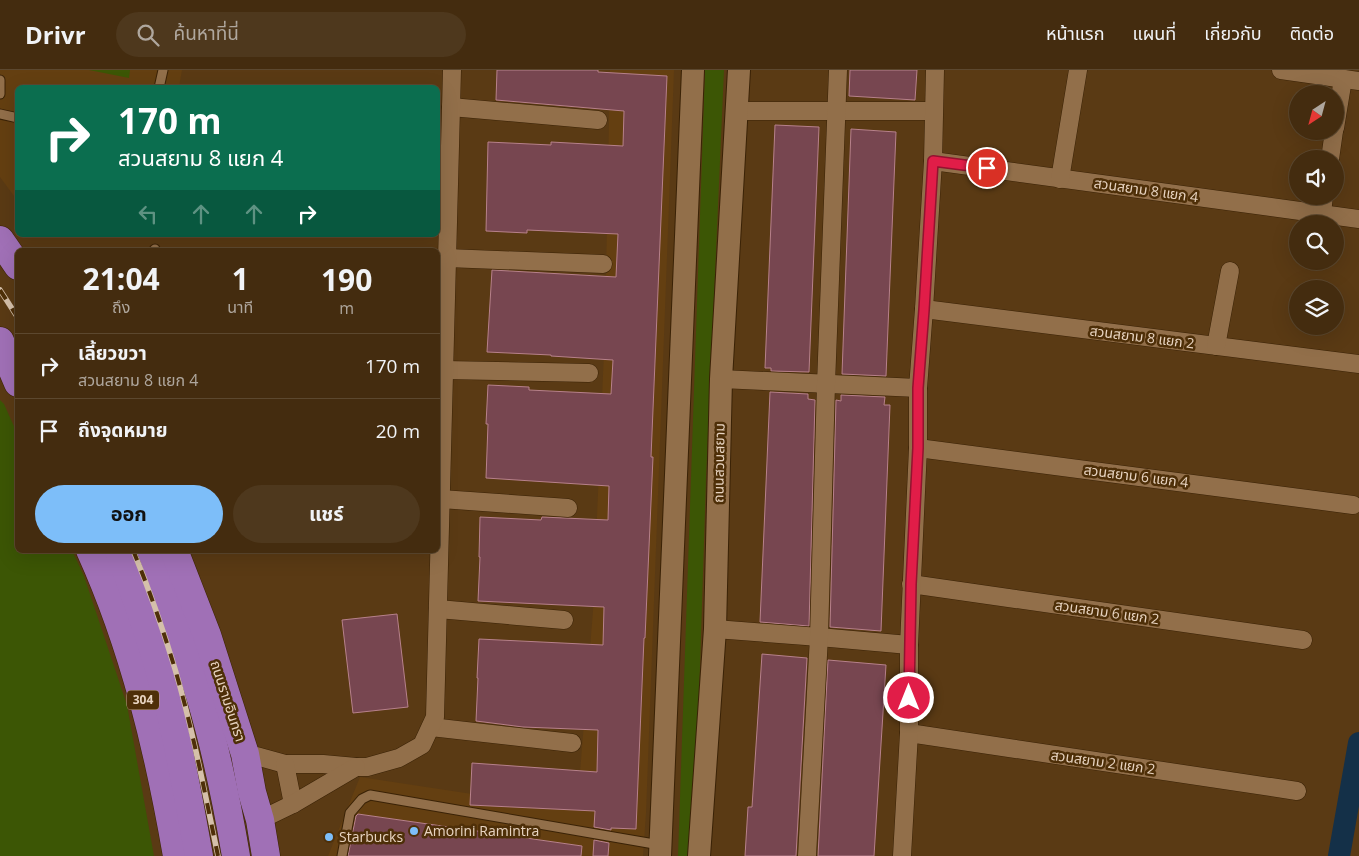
<!DOCTYPE html>
<html lang="th">
<meta charset="utf-8">
<style>
:root{--surface:#442c0f;--page:#4e381d;--text:#f1f3f6;--muted:#afa79e;--line:#5c482f;--accent:#7dbef9}
body{margin:0;font-family:"Open Sans","Noto Sans Thai",sans-serif;background:var(--page);color:var(--text);height:100vh;display:flex;flex-direction:column;font-size:19px;white-space:nowrap}
*{box-sizing:border-box;margin:0}
p{font-size:16px;color:var(--muted)}
.icon{flex:none;width:28px;height:28px;fill:none;stroke:currentColor;stroke-width:2;stroke-linecap:round;stroke-linejoin:round}
.map{position:relative;flex:1;overflow:hidden}
.sheet{position:absolute;left:15px;top:178px;width:425px;height:305px;display:flex;flex-direction:column;background:var(--surface);border-radius:8px;box-shadow:0 5px 20px #0002,0 0 0 1px var(--line)}
.sheet>*{flex:none}
.top-card{position:absolute;left:15px;top:15px;width:425px;height:152px;border-radius:8px;box-shadow:0 5px 20px #0002,0 0 0 1px var(--line);background:#0b6e4f;color:#fff;overflow:hidden}
.needle{width:32px;rotate:216deg}
.fabs{position:absolute;left:1289px;top:15px;display:grid;gap:10px}
.fabs a{display:grid;place-items:center;width:55px;height:55px;border-radius:50%;background:var(--surface);box-shadow:0 5px 20px #0002,0 0 0 1px var(--line);font-size:25px}
.pin{position:absolute;display:grid;place-items:center;width:42px;height:42px;color:#fff;margin:-21px;border:2px solid #fff;border-radius:50%;box-shadow:0 1px 5px #0007}
.me{position:absolute;width:55px;margin:-28px;rotate:0deg;stroke-linejoin:round;filter:drop-shadow(0 0 4px #0008)}
.turn{display:flex;align-items:center;gap:18px;height:105px;padding:0 20px;font-size:22px}
.turn .icon{width:65px;height:65px;stroke-width:2.5}
.turn b{display:block;font-size:35px;line-height:42px}
.lanes{display:flex;align-items:center;height:48px;padding:0 20px;background:#0003;justify-content:center;gap:25px;direction:ltr}
.lanes .off{opacity:.35}
.eta{display:flex;justify-content:space-evenly;align-items:center;height:85px;text-align:center}
.eta b{font-size:30px;font-weight:700;line-height:35px}
.cta{display:flex;gap:10px;margin-top:auto;padding:10px 20px}
.cta a{flex:1;height:58px;border-radius:30px;background:var(--accent);color:#111;font-size:20px;font-weight:700;line-height:58px;text-align:center}
.cta a+a{background:var(--page);color:var(--text)}
ul{padding:0;list-style:none}
li{display:flex;align-items:center;gap:15px;height:65px;padding:0 20px;border-top:1px solid var(--line)}
li div{flex:1}
li b{display:block;font-size:19px}
li em{font-style:normal}
header{display:flex;align-items:center;gap:30px;box-sizing:border-box;height:70px;padding:0 25px;background:var(--surface);border-bottom:1px solid var(--line)}
header strong{font-size:24px}
nav{display:flex;gap:28px;margin-inline-start:auto;font-size:18px}
.search{width:350px;height:45px;background:var(--page);display:flex;align-items:center;gap:12px;box-sizing:border-box;padding:0 18px;border-radius:28px;color:var(--muted);font-size:19px}
.map>svg:first-child{display:block}
.built{fill:#643f11}
.green{fill:#3c5605}
.lines{fill:none;stroke-linecap:round;stroke-linejoin:round}
.canal{stroke:#143048;stroke-width:22}
.building{fill:#774650;stroke:#b7818b}
.service-casing{stroke:#3a2206;stroke-width:11}
.minor-casing{stroke:#3a2206;stroke-width:19}
.tertiary-casing{stroke:#3a2206;stroke-width:24}
.trunk-casing{stroke:#3a2206;stroke-width:29}
.service{stroke:#926f4a;stroke-width:9}
.minor{stroke:#926f4a;stroke-width:18}
.tertiary{stroke:#926f4a;stroke-width:22}
.trunk{stroke:#a070b6;stroke-width:28}
.rail-casing{stroke:#d5c0aa;stroke-width:5.5}
.rail{stroke:#4e2f08;stroke-width:4;stroke-dasharray:11;stroke-linecap:butt}
.route-casing{stroke:#92132f;stroke-width:12}
.route{stroke:#e11d48;stroke-width:9}
.poi-dot{fill:#7dbef9;stroke:#4e2f08;stroke-width:2}
.labels{text-anchor:middle;stroke-width:5;stroke-linejoin:round;paint-order:stroke}
.shield{fill:#4e2f08;stroke:#baa28a;stroke-width:1}
.shield-label{font-size:12px;font-weight:bold;fill:#e8d4c1}
.street-label{font-size:14px;fill:#e8d4c1;stroke:#4e2f08}
.poi-label{font-size:14px;fill:#e8d4c1;stroke:#4e2f08;text-anchor:start}
</style>
<header>
<strong>Drivr</strong>
<div class="search"><svg class="icon" aria-label="search" viewBox="0 0 24 24"><circle cx="10" cy="10" r="6"/><path d="M15 15l6 6"/></svg>ค้นหาที่นี่</div>
<nav><a>หน้าแรก</a><a>แผนที่</a><a>เกี่ยวกับ</a><a>ติดต่อ</a></nav>
</header>
<div class="map">
<svg width="1359" height="786" viewBox="0 0 1359 786">
<rect width="100%" height="100%" fill="#5a3a14"/>
<g class="built">
<path d="M0,0h182l-3,17 -161,1 -1,112 -17,-23z"/>
<path d="M610,0h64l-28,743 -3,43h-315l32,-79 217,33 16,-199 12,-283z"/>
</g>
<g class="green">
<path d="M89,0h41l-1,8z"/>
<path d="M705,0h19l-18,408 -12,378h-16z"/>
<path d="M0,330l4,4 13,29 1,117h54l12,26 43,129 27,151h-154z"/>
</g>
<g class="lines">
<path class="canal" d="M1339,786l20,-113"/>
</g>
<g class="building">
<path d="M497,0h101v2l69,4 -16,381h2l-8,181h-1l-8,191 -25,-1v2l-17,-3 1,-16 -125,-6 2,-42 125,9 1,-42 -75,-3 -47,-6 2,-43h-1l2,-39 124,6 1,-38 -126,-6 2,-44h-1l1,-40 61,3 1,-3 66,3 1,-34 -123,-8 2,-54h-2l2,-39 41,2v3l82,4 2,-34 -62,-4v-1l-64,-3 5,-82 124,7 2,-43 -91,-4v3l-41,-2 2,-89 63,3v-3l72,4 1,-35 -128,-11z"/>
<path d="M850,0h67l-2,30 -66,-4z"/>
<path d="M775,55l44,2 -10,245 -38,-1v-3h-6z"/>
<path d="M851,59l45,3 -10,244 -44,-2z"/>
<path d="M770,322l38,2v5l7,1 -6,226 -49,-4z"/>
<path d="M841,325l44,2 -1,8h6l-9,226 -51,-4 6,-227 5,1z"/>
<path d="M397,544l11,93 -55,6 -11,-93z"/>
<path d="M762,584l45,4 -11,198h-51l3,-49h4z"/>
<path d="M828,590l58,5 -12,191h-56z"/>
<path d="M358,744l224,32 -1,10h-233l8,-40z"/>
<path d="M594,770l15,3 -1,13h-15z"/>
</g>
<g class="lines">
<defs>
<g id="service">
<path d="M0,10v14"/>
<path d="M159,18l4,-18"/>
<path d="M0,44l18,4"/>
<path d="M154,180l1,-1"/>
<path d="M342,786l8,-43 12,-14 8,-4 290,50"/>
</g>
<g id="minor">
<path d="M1281,0l78,11"/>
<path d="M451,37l147,13"/>
<path d="M737,41h196"/>
<path d="M1335,58l8,-49"/>
<path d="M1330,89l4,-28"/>
<path d="M933,91l426,58"/>
<path d="M1060,109l18,-109"/>
<path d="M1322,143l2,-17"/>
<path d="M447,188l156,6"/>
<path d="M924,239l435,55"/>
<path d="M1216,276l14,-75"/>
<path d="M444,300l145,3"/>
<path d="M721,309l197,9"/>
<path d="M918,378l435,57"/>
<path d="M441,429l127,9"/>
<path d="M911,514l392,56"/>
<path d="M438,539l126,11"/>
<path d="M715,559l104,8 90,8"/>
<path d="M431,657l141,16"/>
<path d="M909,663l388,58"/>
<path d="M245,684l11,2 29,8h38l33,3h11l32,-9 23,-13 13,-28 17,-647"/>
<path d="M285,694l8,40"/>
<path d="M260,750l33,-16 63,-37"/>
<path d="M807,786l12,-219 7,-253 12,-314"/>
<path d="M902,786l7,-123v-88l9,-197v-60l6,-79 9,-148 2,-91"/>
</g>
<g id="tertiary">
<path d="M660,786l33,-786"/>
<path d="M699,786l16,-227 6,-250 18,-309"/>
</g>
<g id="trunk">
<path d="M0,170l18,26"/>
<path d="M0,271l18,42"/>
<path d="M90,480c44,97 69,202 87,306"/>
<path d="M119,480c17,48 35,96 47,145 14,53 23,107 33,161"/>
<path d="M151,480c18,49 35,99 50,149 15,51 26,104 35,157"/>
<path d="M174,480l33,85 38,119 7,38 8,28 6,36"/>
</g>
</defs>
<use href="#service" class="service-casing"/>
<use href="#minor" class="minor-casing"/>
<use href="#tertiary" class="tertiary-casing"/>
<use href="#trunk" class="trunk-casing"/>
<use href="#service" class="service"/>
<use href="#minor" class="minor"/>
<use href="#tertiary" class="tertiary"/>
<use href="#trunk" class="trunk"/>
<defs>
<g id="rail">
<path d="M0,220l18,28"/>
<path d="M133,480c16,39 30,79 42,119 18,61 30,125 43,187"/>
</g>
</defs>
<use href="#rail" class="rail-casing"/>
<use href="#rail" class="rail"/>
</g>
<g class="lines">
<defs>
<path id="route" d="M909,628l2,-114 7,-136v-60l6,-78 9,-149 54,7"/>
</defs>
<use href="#route" class="route-casing"/>
<use href="#route" class="route"/>
</g>
<g class="poi-dot">
<circle cx="414" cy="761" r="5"/>
<circle cx="329" cy="767" r="5"/>
</g>
<g class="labels">
<rect class="shield" x="127" y="620.5" width="32" height="19" rx="4"/>
<g class="shield-label">
<text x="143" y="634">304</text>
</g>
<g class="street-label">
<text transform="translate(1146 120) rotate(8)" y="5">สวนสยาม 8 แยก 4</text>
<text transform="translate(1142 267) rotate(7)" y="5">สวนสยาม 8 แยก 2</text>
<text transform="translate(719 393) rotate(-89)" y="5">ถนนสวนสยาม</text>
<text transform="translate(1136 406) rotate(7)" y="5">สวนสยาม 6 แยก 4</text>
<text transform="translate(1107 542) rotate(8)" y="5">สวนสยาม 6 แยก 2</text>
<text transform="translate(228 631) rotate(72)" y="5">ถนนรามอินทรา</text>
<text transform="translate(1103 692) rotate(8)" y="5">สวนสยาม 2 แยก 2</text>
</g>
<g class="poi-label">
<text x="424" y="766">Amorini Ramintra</text>
<text x="339" y="772">Starbucks</text>
</g>
</g>
</svg>
<div class="fabs">
<a><svg class="needle" viewBox="-14 -14 28 28"><path d="M0-13l5 13h-10z" fill="#e53935"/><path d="M0 13l5-13h-10z" fill="#afa79e"/></svg></a>
<a><svg class="icon" aria-label="sound" viewBox="0 0 24 24"><path d="M4 9h4l5-4v14l-5-4H4zM17 9q2 3 0 6"/></svg></a>
<a><svg class="icon" aria-label="search" viewBox="0 0 24 24"><circle cx="10" cy="10" r="6"/><path d="M15 15l6 6"/></svg></a>
<a><svg class="icon" aria-label="layers" viewBox="0 0 24 24"><path d="M12 4l9 5-9 5-9-5zM3 14l9 5 9-5"/></svg></a>
</div>
<div class="pin" style="left:987px;top:98px;background:#d93025"><svg class="icon" aria-label="arrive" viewBox="0 0 24 24"><path d="M6 21V4h12l-3 4 3 4H6"/></svg></div>
<svg class="me" style="left:909px;top:628px" viewBox="-20 -20 40 40"><circle r="17" fill="#e11d48" stroke="#fff" stroke-width="3"/><path d="M0-11L8 9 0 5-8 9z" fill="#fff"/></svg>
<div class="top-card">
<div class="turn"><svg class="icon" aria-label="right" viewBox="0 0 24 24"><path d="M7 20v-9h11M14 6l5 5-5 5"/></svg><div><b>170 m</b>สวนสยาม 8 แยก 4</div></div>
<div class="lanes"><svg class="icon off" aria-label="left" viewBox="0 0 24 24"><path d="M17 20v-9H6M10 6l-5 5 5 5"/></svg><svg class="icon off" aria-label="ahead" viewBox="0 0 24 24"><path d="M12 20V5M6 11l6-6 6 6"/></svg><svg class="icon off" aria-label="ahead" viewBox="0 0 24 24"><path d="M12 20V5M6 11l6-6 6 6"/></svg><svg class="icon" aria-label="right" viewBox="0 0 24 24"><path d="M7 20v-9h11M14 6l5 5-5 5"/></svg></div>
</div>
<section class="sheet">
<div class="eta">
<div><b>21:04</b><p>ถึง</p></div>
<div><b>1</b><p>นาที</p></div>
<div><b>190</b><p>m</p></div>
</div>
<ul>
<li><svg class="icon" aria-label="right" viewBox="0 0 24 24"><path d="M7 20v-9h11M14 6l5 5-5 5"/></svg><div><b>เลี้ยวขวา</b><p>สวนสยาม 8 แยก 4</p></div><em>170 m</em></li>
<li><svg class="icon" aria-label="arrive" viewBox="0 0 24 24"><path d="M6 21V4h12l-3 4 3 4H6"/></svg><div><b>ถึงจุดหมาย</b></div><em>20 m</em></li>
</ul>
<div class="cta"><a>ออก</a><a>แชร์</a></div>
</section>
</div>
